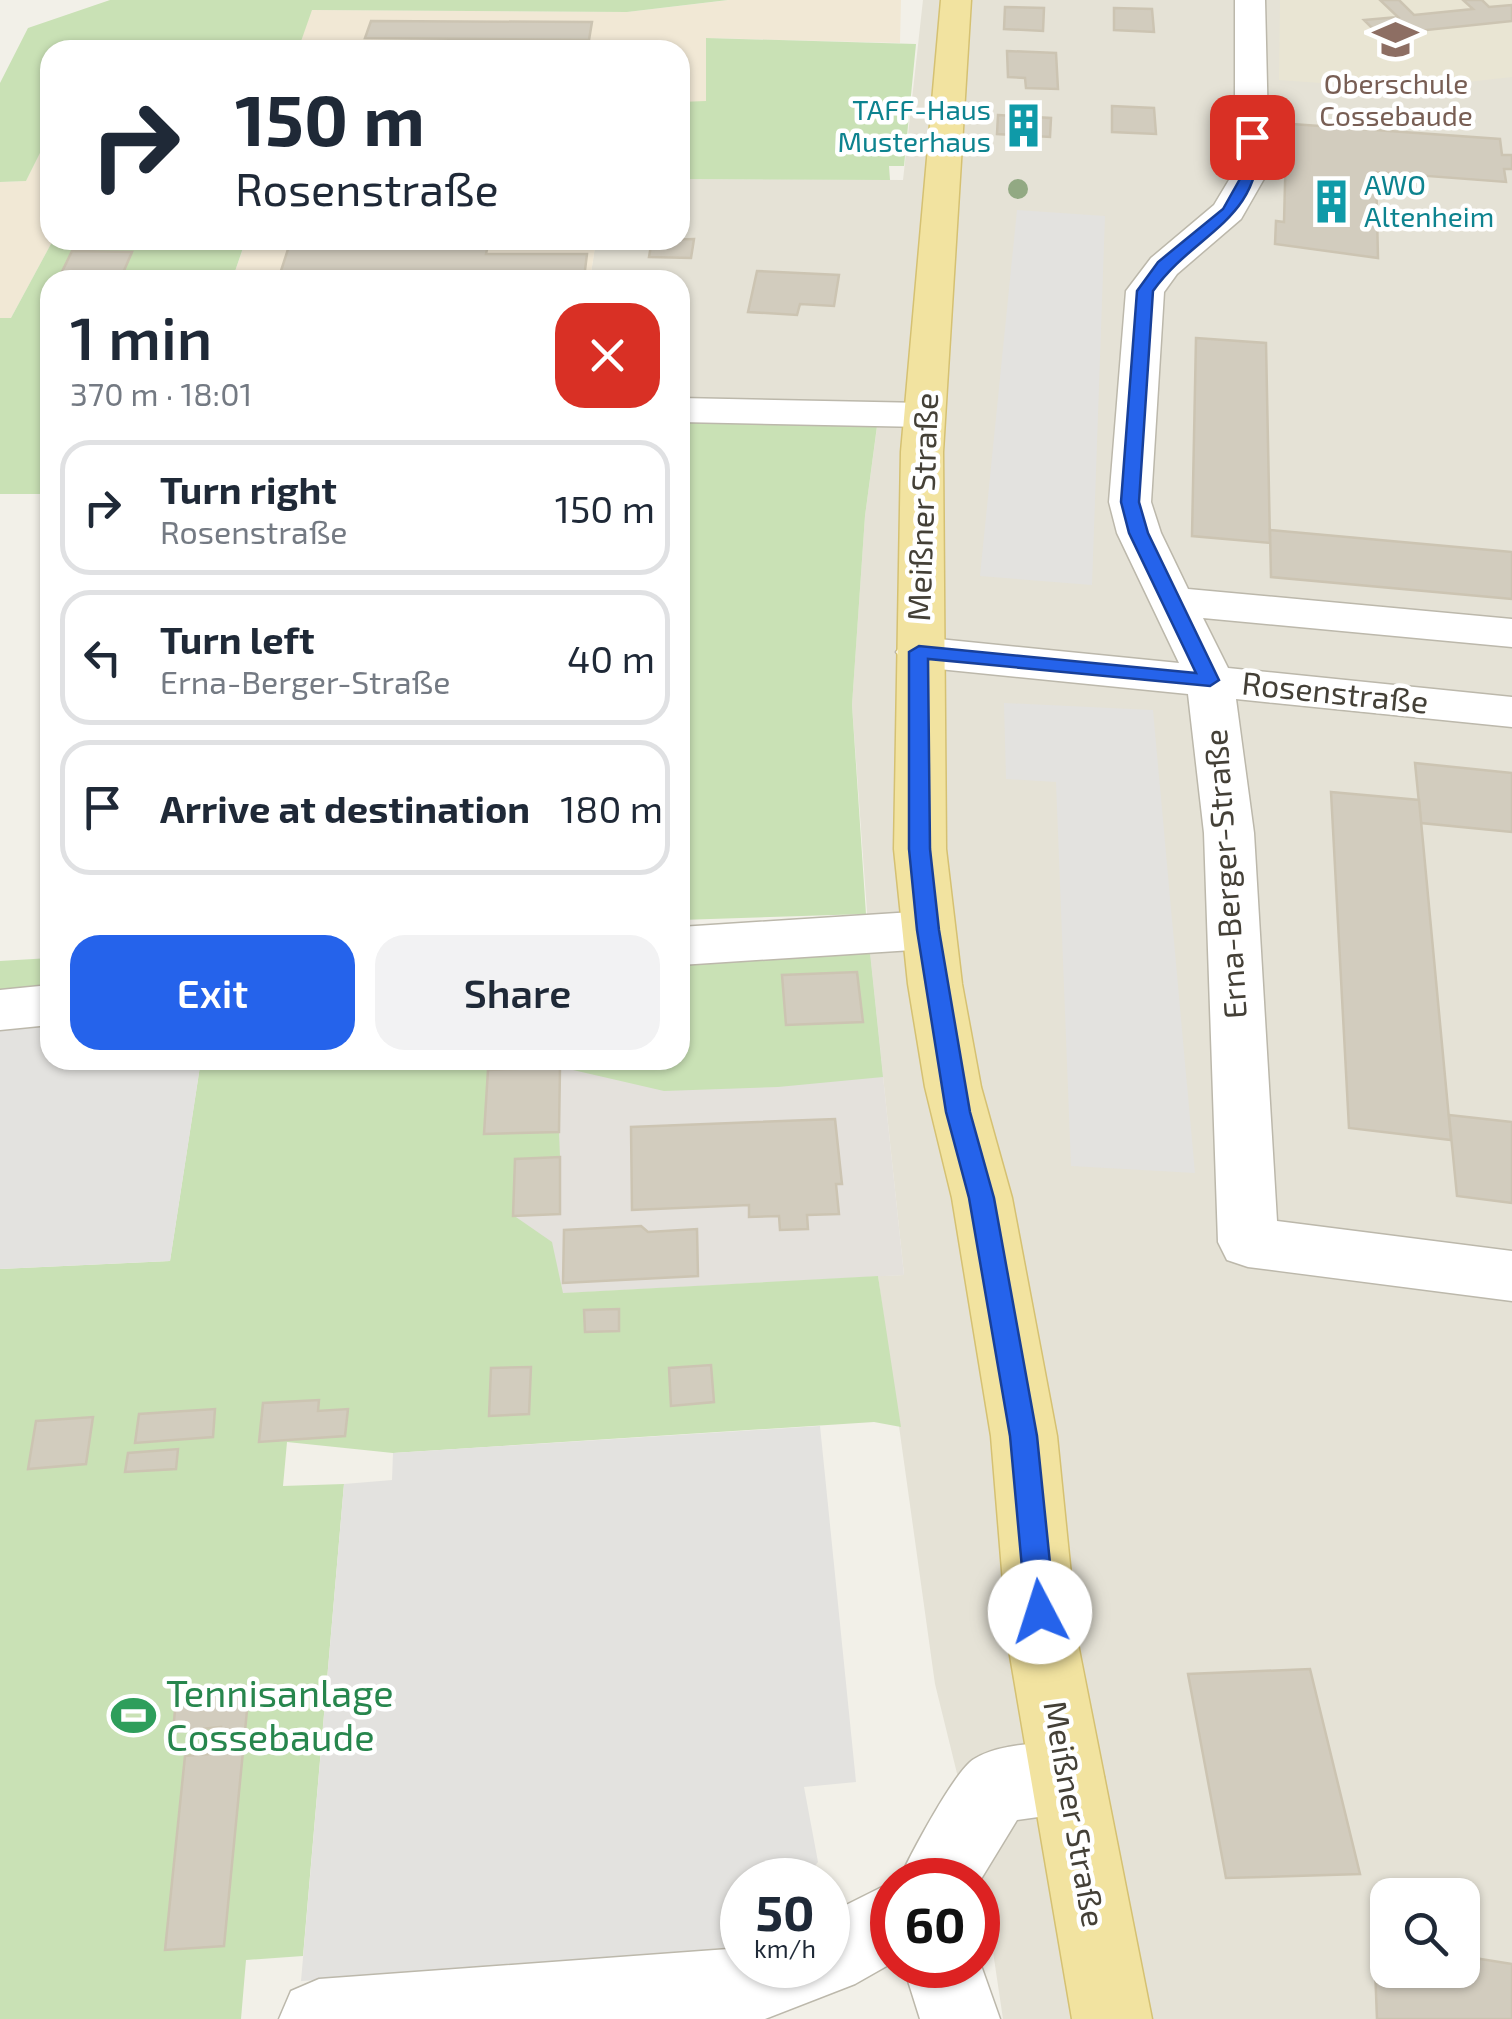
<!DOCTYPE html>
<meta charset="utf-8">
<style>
:root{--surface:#fff;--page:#f2f2f3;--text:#1f2937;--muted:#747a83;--line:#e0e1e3;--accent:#2563eb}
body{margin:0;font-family:"Exo 2",sans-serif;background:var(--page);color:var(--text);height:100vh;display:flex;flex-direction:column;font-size:38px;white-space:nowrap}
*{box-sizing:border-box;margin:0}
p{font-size:32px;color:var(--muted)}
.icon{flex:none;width:55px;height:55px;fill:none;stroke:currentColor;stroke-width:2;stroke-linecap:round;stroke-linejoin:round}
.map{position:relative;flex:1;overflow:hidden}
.sheet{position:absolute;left:40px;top:270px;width:650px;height:800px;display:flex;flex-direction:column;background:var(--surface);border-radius:30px;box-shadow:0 2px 8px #0004}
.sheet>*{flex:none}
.banner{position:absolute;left:40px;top:40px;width:650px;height:210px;border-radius:30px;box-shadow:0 2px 8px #0004;background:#fff;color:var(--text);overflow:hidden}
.controls{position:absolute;left:1370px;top:1878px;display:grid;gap:20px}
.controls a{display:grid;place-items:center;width:110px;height:110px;border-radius:20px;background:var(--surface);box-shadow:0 2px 8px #0004;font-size:50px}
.speed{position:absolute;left:720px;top:1858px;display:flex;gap:20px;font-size:50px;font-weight:700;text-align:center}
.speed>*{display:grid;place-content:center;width:130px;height:130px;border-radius:50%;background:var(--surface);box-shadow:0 2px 8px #0004;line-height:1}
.speed small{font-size:25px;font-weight:400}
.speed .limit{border:15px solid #d22;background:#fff;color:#111}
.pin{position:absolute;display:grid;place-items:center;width:85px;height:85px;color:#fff;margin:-42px;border-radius:20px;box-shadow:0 5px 15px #0006}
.me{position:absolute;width:110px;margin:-55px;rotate:355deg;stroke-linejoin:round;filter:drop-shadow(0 0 8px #0008)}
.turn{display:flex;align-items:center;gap:35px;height:210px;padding:0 30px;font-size:45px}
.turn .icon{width:130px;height:130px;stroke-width:2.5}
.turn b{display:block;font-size:70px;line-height:85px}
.round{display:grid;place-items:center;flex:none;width:105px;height:105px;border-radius:30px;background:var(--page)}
.headline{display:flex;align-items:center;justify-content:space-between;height:170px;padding:0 30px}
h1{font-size:60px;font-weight:600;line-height:75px}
.action{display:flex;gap:20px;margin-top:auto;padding:20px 30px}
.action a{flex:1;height:115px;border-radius:30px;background:var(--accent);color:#fff;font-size:40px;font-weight:600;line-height:115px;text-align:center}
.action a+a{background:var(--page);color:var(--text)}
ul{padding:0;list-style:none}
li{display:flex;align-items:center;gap:30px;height:135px;margin:0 20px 15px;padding:0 10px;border:5px solid var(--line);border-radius:30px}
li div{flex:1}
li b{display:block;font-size:38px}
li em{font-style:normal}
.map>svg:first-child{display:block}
.residential{fill:#e5e2d6;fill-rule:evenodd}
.commercial{fill:#f1e8d5}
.industrial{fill:#e4e1dc}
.education{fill:#e9e5d3}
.green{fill:#c9e1b5}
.parking{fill:#e3e2df}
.building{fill:#d2ccbe;stroke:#ccc4b2;stroke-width:2.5}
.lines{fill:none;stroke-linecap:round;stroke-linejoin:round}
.minor-casing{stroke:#bcb8ab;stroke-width:3}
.major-casing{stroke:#d5c172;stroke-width:3}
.minor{fill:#fff;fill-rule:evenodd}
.major{fill:#f2e3a0;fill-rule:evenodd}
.tree{fill:#92a983}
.route{fill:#2563eb;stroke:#184099;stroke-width:2.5}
.labels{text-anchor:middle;stroke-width:9;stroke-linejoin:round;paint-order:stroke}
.far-education-label{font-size:28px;fill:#785e54;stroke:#fff}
.far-culture-label{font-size:28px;fill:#0d838f;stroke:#fff;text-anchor:end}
.street-label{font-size:32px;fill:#444037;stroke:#fff}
.near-leisure-label{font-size:38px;fill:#27864d;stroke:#fff;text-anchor:start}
</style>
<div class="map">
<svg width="1512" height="2019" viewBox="0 0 1512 2019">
<rect width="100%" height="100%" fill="#f2f0e8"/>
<path class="residential" d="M923,0h589v2019h-509l-22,-148 -46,-187 -57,-408 26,-1 -34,-322 -18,-248 13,-189 12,-89 -197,-6v-141h-90l6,-40h84v-61l223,1zM1388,1895h74v75h-74z"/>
<g class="commercial">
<path d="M729,0h172l-1,43 -193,-5 -1,64h-26v-52h-382l13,-40 316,2z"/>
<path d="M50,133v107h546l-6,40h-358l12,-34 -192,-4 -41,76h-11v-136l26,-1z"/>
</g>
<path class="industrial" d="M870,953l34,322 -742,40 39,-255h479z"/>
<path class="education" d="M1280,0h232v77l-107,12 -126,-9z"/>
<g class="green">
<path d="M110,0h618l-101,12 -315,-2 -14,40h-248v83l-24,48 -26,1v-99l28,-55z"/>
<path d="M706,38l210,6 -12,122h-15l1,14 -210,-1v-77l26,-1z"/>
<path d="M52,242l192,3 -12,35h-182v196l-8,18h-42v-176h11z"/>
<path d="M680,421l197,5 -12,90 -13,189 14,209 -186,6z"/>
<path d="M870,953l13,124 -105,10 -114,4 -104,-24 -72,3 -4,64 75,-2 1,25 -47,58 39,27 11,51 315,-17 23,151 -27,-5 -481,31 -106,-11 -4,44 61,-2 -41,472 -57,4 -5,59h-241v-750l170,-8 31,-201h479v-97z"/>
<path d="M50,958l-4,36 -46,3v-36z"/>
</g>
<g class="parking">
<path d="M1017,210l88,6 -13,369 -112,-9z"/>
<path d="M1004,703l149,7 42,463 -124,-7 -15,-384 -50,-3z"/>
<path d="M50,980v80h151l-31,201 -170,8v-272l46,-3z"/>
<path d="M820,1426l36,356 -52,5 14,75 -14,18h-62v75l-441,26 43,-497 48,-4 1,-27z"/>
</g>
<g class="building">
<path d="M1380,0h19l15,15 59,-6 -10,-9h19l7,7 23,-2v16l-133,14 -15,-15 34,-3z"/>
<path d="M1005,7l39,1 -1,23 -39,-2z"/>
<path d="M1114,8l38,1 2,23 -40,-2z"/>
<path d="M371,21l221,1 -3,18 -224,-2z"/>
<path d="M363,45l226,2 -228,3z"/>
<path d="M1007,51l49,2 2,36 -32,-1 -1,-10 -17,-1z"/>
<path d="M1112,106l42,2 2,26 -44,-2z"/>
<path d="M998,115l53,3 -1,19 -53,-3z"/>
<path d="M1278,123l222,16 2,16h10v14h-8l2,13 -130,-10 2,86 -103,-14 1,-23 8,1 2,-76h-8z"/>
<path d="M694,239l-3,19 -42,-1 3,-17z"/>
<path d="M291,240h198l-3,14h101l-3,24 -306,2z"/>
<path d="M72,251l60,1 -12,28h-62z"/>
<path d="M757,271l82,4 -5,31 -34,-2 -3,11 -49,-3z"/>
<path d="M1196,338l70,5 4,200 -78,-7z"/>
<path d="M1270,530l242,22v47l-241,-22z"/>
<path d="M1415,763l97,10v59l-91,-9z"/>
<path d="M1331,792l88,8 32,340 -102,-12z"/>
<path d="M857,972l6,50 -77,3 -4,-50z"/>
<path d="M560,1067l-1,65 -75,2 4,-64z"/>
<path d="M1449,1115l63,7v81l-55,-7z"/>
<path d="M835,1119l7,65h-6l3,30 -32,1 1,14 -28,1 -1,-14 -30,1v-12l-117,5 -1,-83z"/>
<path d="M560,1157v57l-47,2 2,-57z"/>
<path d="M641,1226l7,6 49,-3 1,47 -135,7 1,-53z"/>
<path d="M619,1309v22l-34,1 -1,-22z"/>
<path d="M711,1365l3,37 -43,4 -2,-38z"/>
<path d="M531,1367l-2,47 -40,2 2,-48z"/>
<path d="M319,1400l-1,11 30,-2 -3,27 -86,6 4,-39z"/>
<path d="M215,1409l-2,28 -78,6 4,-29z"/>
<path d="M93,1417l-7,47 -58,5 8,-48z"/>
<path d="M178,1449l-2,20 -51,3 3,-19z"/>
<path d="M1310,1669l50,205 -134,4 -38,-204z"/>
<path d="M240,1694l8,6 -24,246 -59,4 20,-194 34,-3 2,-26 -48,5 3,-33z"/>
<path d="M1374,1941l14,2v27h74v-14l50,8v55h-135z"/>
</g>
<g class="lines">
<defs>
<g id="minor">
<path d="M1235,0h30l4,170 -28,49 -64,55 -13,18 -13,210 10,31 27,56 324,30v28l-309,-29 25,50 284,29v30l-276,-28 18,134 23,388 235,30v50l-264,-34 -21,-7 -9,-18 -14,-409 -16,-139 -269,-27 -16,-5 -7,-10 7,-10 16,-5 260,26 -62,-130 -8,-31 17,-211 25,-33 63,-53 21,-35z"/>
<path d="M680,398l244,5 14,3 6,9 -6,9 -14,3 -244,-5z"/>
<path d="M928,911l19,6 8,13 -8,13 -19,6 -248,16v-38z"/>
<path d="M50,985v40l-50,5v-40z"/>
<path d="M1067,1741l26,10 11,26 -11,26 -26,10 -50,7 -39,64v-4h-79c10,-23 56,-110 75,-121 26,-16 63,-15 93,-18z"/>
<path d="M892,1882v81l-37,21 -90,35h-486l12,-28 28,-12 423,-31v17h86v-51z"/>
<path d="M978,1957l22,62h-80l-17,-54h75z"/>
</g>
<path id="major" d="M941,0h30l-28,452 3,397 16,135 19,103 31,111 45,238 21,208 74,375h-80l-64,-375 -17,-208 -39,-238 -27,-111 -17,-103 -14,-135 7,-397z"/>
</defs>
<use href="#minor" class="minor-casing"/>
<use href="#major" class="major-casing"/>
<use href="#minor" class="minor"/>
<use href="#major" class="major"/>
</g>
<circle class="tree" cx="1018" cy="189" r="10"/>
<path class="route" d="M1247,134l12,3c2,85 -63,94 -106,154l-14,211 9,31 71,147 -9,6 -282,-27 2,190 9,81 31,182 24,86 43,238 18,176 -5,10 -10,4 -10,-4 -4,-10 -16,-176 -41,-238 -23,-86 -29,-182 -8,-81v-197l10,-6 277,27 -67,-140 -8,-31 16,-211 21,-29 65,-53 22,-39z"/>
<defs>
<symbol id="school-bare" viewBox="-9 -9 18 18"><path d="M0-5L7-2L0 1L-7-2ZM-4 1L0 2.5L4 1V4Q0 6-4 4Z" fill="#8d6e63" stroke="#fff" stroke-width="2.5" paint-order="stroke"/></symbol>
<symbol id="building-bare" viewBox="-9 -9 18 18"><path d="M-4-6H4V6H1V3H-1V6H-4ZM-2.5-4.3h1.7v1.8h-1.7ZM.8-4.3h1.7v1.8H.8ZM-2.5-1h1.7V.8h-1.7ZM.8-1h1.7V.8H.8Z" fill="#0f9aa8" stroke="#fff" stroke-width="2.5" paint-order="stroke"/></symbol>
<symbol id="stadium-bare" viewBox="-9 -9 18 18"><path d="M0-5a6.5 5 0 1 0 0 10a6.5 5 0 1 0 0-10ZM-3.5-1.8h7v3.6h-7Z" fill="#2e9e5b" stroke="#fff" stroke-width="2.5" paint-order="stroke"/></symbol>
</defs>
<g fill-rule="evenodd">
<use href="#school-bare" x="1364" y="8" width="63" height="63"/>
<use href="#building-bare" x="992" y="94" width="63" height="63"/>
<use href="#building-bare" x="1300" y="170" width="63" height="63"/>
<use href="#stadium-bare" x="102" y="1684" width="63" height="63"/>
</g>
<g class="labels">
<g class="far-education-label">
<text x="1396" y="94">Oberschule<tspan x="1396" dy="32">Cossebaude</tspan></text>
</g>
<g class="far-culture-label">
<text x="991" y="120">TAFF-Haus<tspan x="991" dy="32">Musterhaus</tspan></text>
<text x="1364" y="195" text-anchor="start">AWO<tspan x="1364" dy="32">Altenheim</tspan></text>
</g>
<g class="street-label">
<text transform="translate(923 507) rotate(-88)" y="11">Meißner Straße</text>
<text transform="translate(1335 693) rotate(6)" y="11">Rosenstraße</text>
<text transform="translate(1226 874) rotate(-94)" y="11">Erna-Berger-Straße</text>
<text transform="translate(1074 1814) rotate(80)" y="11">Meißner Straße</text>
</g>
<g class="near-leisure-label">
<text x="166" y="1707">Tennisanlage<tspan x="166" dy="44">Cossebaude</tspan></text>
</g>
</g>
</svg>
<div class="controls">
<a><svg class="icon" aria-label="search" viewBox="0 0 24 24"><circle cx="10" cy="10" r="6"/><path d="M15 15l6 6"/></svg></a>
</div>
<div class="speed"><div>50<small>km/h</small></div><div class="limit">60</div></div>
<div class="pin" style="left:1252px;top:137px;background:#d93025"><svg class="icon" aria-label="arrive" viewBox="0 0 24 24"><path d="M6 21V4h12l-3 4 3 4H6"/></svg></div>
<svg class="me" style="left:1040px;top:1612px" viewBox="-20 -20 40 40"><circle r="19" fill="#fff"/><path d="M0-13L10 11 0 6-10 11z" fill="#2563eb"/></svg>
<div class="banner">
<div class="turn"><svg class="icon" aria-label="right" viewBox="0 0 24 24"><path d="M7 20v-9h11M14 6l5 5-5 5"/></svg><div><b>150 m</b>Rosenstraße</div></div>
</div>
<section class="sheet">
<div class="headline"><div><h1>1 min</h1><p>370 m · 18:01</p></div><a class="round" style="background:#d93025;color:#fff"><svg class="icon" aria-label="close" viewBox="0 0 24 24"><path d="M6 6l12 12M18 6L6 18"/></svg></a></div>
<ul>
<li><svg class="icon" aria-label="right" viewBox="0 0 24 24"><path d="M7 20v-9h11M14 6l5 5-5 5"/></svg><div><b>Turn right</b><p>Rosenstraße</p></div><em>150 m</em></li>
<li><svg class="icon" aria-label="left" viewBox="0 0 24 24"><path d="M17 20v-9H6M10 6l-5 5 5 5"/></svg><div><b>Turn left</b><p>Erna-Berger-Straße</p></div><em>40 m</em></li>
<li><svg class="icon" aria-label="arrive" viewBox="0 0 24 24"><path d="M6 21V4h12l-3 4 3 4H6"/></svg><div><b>Arrive at destination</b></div><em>180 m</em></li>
</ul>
<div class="action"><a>Exit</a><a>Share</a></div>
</section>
</div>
